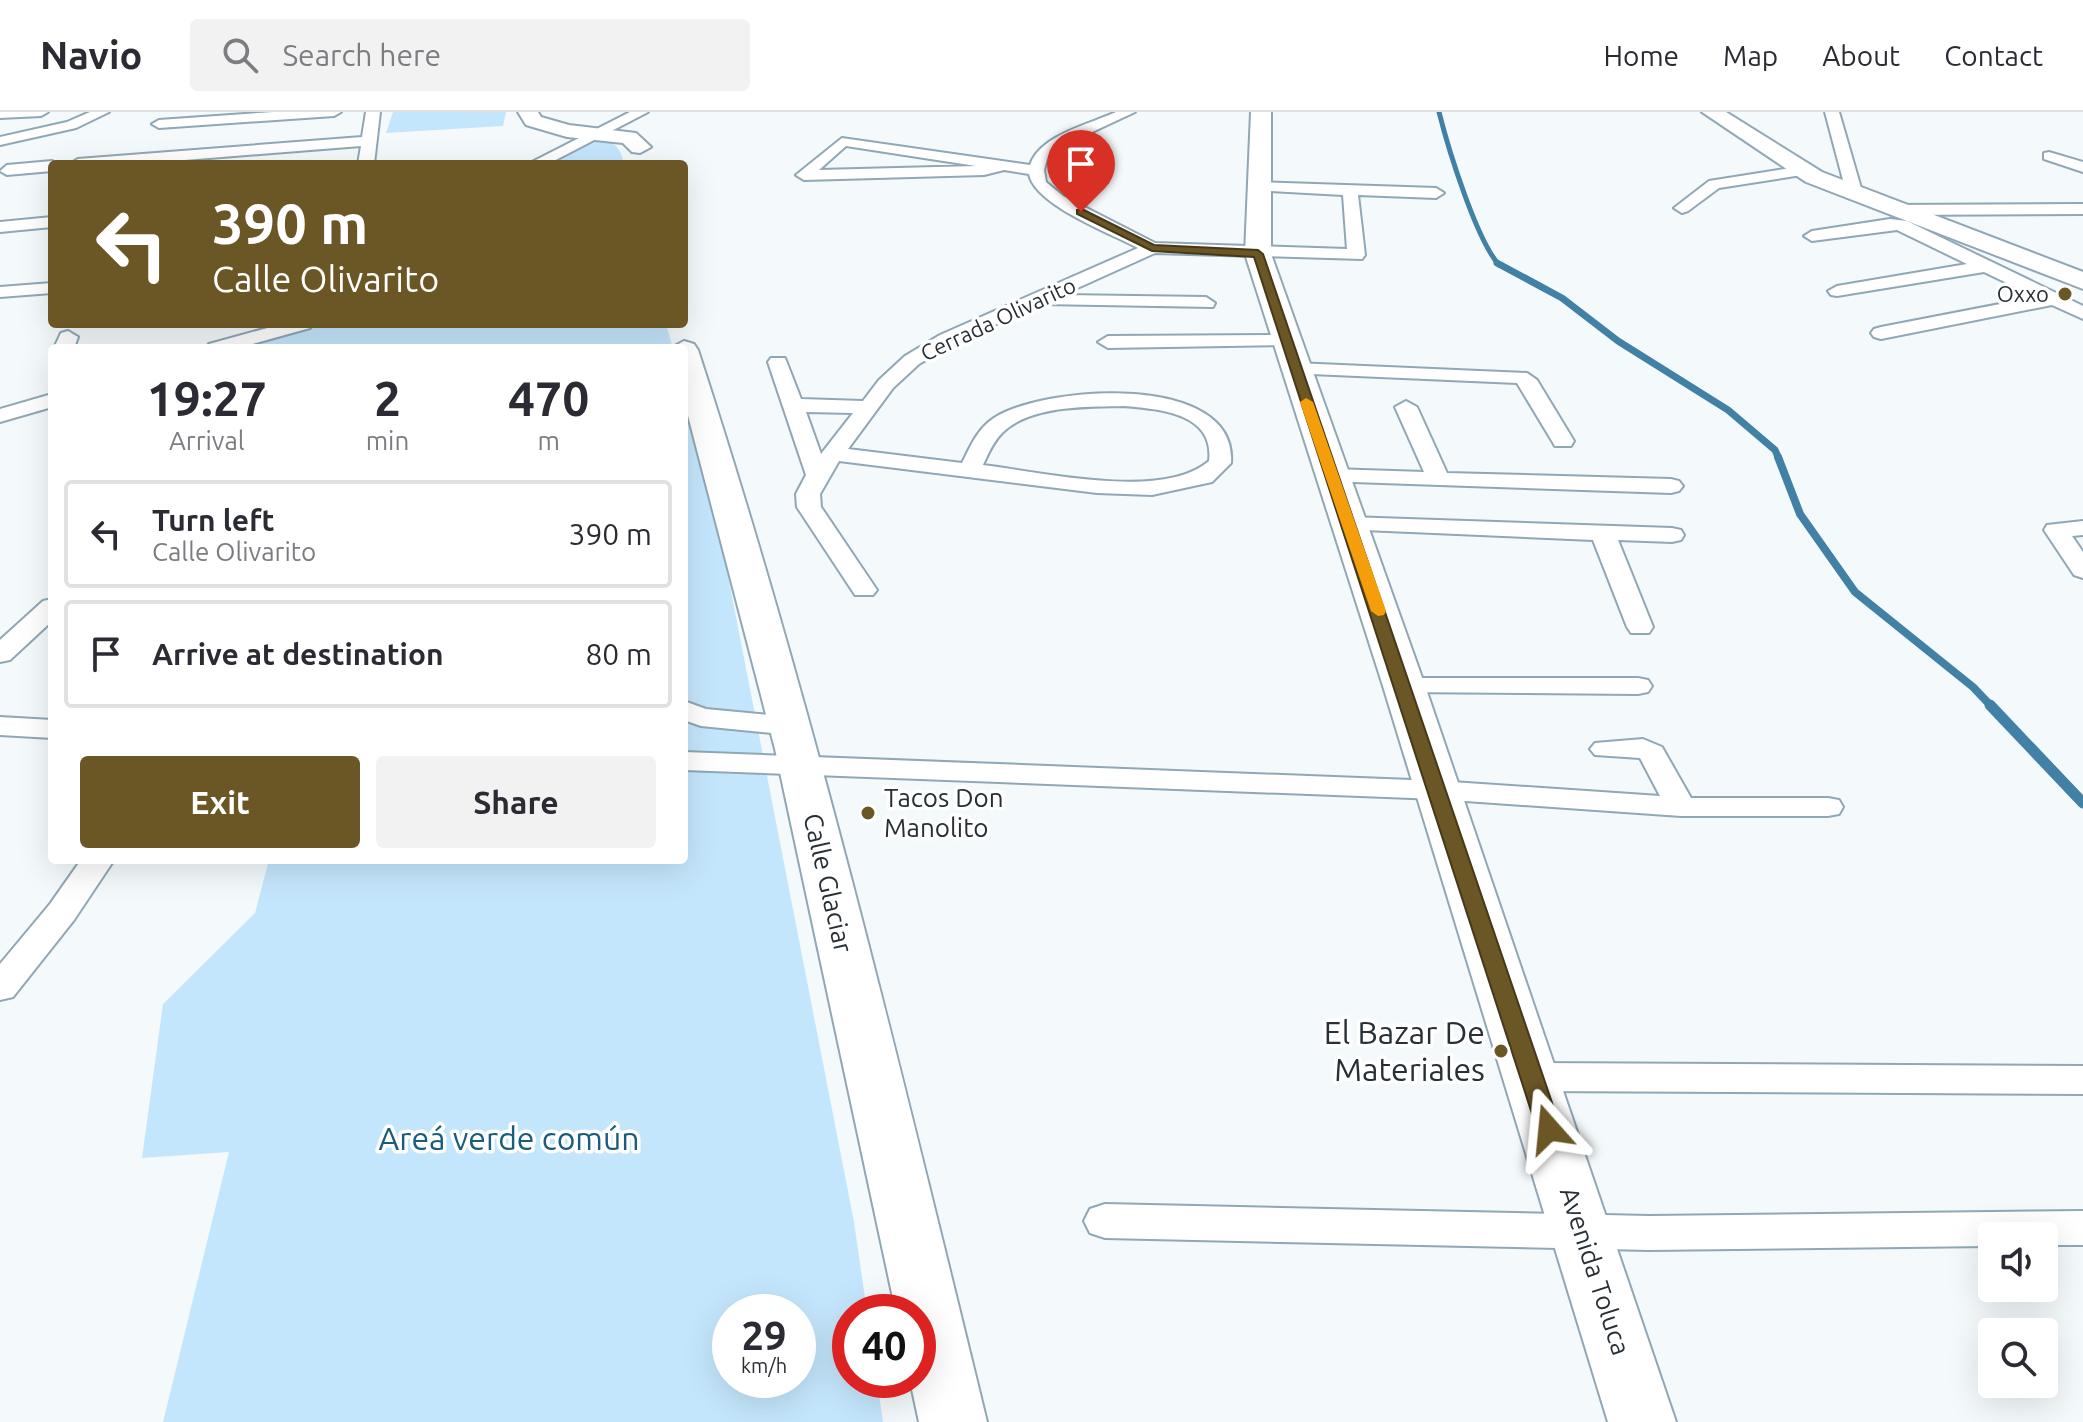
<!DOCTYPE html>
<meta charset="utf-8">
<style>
:root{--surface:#fff;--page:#f2f2f3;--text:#2b2b33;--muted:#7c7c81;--line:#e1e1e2;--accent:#6b5625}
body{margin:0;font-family:Ubuntu,sans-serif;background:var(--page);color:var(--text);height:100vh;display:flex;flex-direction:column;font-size:30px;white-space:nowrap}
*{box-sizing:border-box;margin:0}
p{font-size:26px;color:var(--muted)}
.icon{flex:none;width:44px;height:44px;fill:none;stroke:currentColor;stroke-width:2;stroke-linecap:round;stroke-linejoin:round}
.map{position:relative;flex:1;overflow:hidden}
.panel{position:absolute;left:48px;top:232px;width:640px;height:520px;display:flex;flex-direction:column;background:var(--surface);border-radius:8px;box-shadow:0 8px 32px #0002}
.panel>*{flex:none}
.banner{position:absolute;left:48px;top:48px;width:640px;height:168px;border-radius:8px;box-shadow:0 8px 32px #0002;background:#6b5625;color:#fff;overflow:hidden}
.controls{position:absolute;left:1978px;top:1110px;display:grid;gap:16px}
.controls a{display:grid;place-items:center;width:80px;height:80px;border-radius:8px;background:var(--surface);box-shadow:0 8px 32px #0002;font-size:40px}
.speed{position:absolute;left:712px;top:1182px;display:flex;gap:16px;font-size:40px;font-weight:700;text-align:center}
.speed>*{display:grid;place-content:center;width:104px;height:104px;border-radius:50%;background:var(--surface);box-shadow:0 8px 32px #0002;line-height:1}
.speed small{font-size:20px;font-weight:400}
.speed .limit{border:12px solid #d22;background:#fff;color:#111}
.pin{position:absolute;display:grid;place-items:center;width:68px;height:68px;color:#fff;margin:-82px -34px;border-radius:50% 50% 50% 0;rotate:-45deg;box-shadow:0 0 8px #0007}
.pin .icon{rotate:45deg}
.me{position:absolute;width:88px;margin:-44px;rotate:342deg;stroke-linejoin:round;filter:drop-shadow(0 0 6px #0008)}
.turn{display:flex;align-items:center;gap:28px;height:168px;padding:0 32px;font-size:36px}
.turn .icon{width:104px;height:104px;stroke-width:2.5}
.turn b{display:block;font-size:56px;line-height:68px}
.eta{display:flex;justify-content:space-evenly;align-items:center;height:136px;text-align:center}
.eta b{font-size:48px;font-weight:700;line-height:56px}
.primary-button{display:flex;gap:16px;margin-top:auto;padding:16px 32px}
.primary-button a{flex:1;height:92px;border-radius:8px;background:var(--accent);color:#fff;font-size:32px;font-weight:700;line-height:92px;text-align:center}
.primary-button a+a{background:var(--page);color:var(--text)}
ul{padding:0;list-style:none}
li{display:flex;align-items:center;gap:24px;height:108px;margin:0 16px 12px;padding:0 16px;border:4px solid var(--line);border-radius:8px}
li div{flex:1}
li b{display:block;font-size:30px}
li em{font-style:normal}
header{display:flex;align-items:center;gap:48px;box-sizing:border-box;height:112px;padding:0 40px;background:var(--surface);border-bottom:2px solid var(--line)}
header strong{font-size:38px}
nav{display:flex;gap:44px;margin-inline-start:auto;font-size:28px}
.search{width:560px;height:72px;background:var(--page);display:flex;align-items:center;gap:20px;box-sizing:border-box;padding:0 28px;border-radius:8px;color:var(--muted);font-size:30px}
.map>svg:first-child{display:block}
.green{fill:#c4e6fc;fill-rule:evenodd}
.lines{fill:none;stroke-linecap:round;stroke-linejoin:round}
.stream-far3{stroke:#4081a5;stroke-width:5}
.stream-far2{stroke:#4081a5;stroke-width:7}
.stream-far1{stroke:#4081a5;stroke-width:8}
.stream{stroke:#4081a5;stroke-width:11}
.street-casing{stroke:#90a7b5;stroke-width:4}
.secondary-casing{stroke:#90a7b5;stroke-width:4}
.street{fill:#fff;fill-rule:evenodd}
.secondary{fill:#fff;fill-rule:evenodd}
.route{fill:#6b5625;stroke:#463818;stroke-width:2}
.slow{fill:#f59e0b}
.poi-dot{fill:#6b5625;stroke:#fff;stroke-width:3}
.labels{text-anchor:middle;stroke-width:7;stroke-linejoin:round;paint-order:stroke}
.far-poi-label{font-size:22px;fill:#273036;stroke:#fff;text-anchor:end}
.far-street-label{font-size:22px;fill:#273036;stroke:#fff}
.poi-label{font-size:26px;fill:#273036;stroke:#fff;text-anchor:start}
.street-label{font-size:26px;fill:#273036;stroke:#fff}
.near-poi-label{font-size:32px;fill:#273036;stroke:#fff;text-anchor:end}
.near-park-label{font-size:32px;fill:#195c7e;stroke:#fff}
</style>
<header>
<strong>Navio</strong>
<div class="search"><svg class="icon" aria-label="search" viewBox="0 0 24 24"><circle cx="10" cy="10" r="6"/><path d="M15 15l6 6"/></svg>Search here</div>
<nav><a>Home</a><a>Map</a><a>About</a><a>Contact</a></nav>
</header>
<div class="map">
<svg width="2083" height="1310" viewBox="0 0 2083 1310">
<rect width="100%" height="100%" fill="#f4f9fc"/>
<g class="green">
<path d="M393,0h113l-3,14 -117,7z"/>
<path d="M599,26c17,4 21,10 25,26h-77z"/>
<path d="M301,212h365l7,24h-448z"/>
<path d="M684,279l30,113 140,718 13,90h-17v68h27l6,42h-720l66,-270 -87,6 21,-154 92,-91 14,-53h415zM730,1200h68v68h-68z"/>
</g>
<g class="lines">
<path class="stream-far3" d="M1439,0c9,36 37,127 60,153"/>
<path class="stream-far2" d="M1497,151l65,35 56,43 110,69 47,40 4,9"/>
<path class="stream-far1" d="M1778,345l22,57 55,78 118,95 19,20"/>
<path class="stream" d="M1990,593l93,98"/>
<defs>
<g id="street">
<path d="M0,0h48l-7,4 -41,2z"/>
<path d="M90,0h19l-33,16 -76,17v-8l67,-15z"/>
<path d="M273,0h68l-7,4 -175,12 -7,-4 7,-4z"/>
<path d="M366,0h14l-6,52h-16l3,-18 -226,18h-65l8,-5 284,-22z"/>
<path d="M630,0h18l-100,52h-20z"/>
<path d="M1116,0h19l-77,36 -11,11 -3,11 2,12 17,14 92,47 192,6 -4,-54 -91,-5 -2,-3 8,-5 178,6 8,5 -8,5 -78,-3 7,60 -3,4 -207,-6 -93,42 144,2 9,6 -2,4 -172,-3 -87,39 -35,21 -26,24 -45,61 114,14c8,-16 16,-35 32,-45 51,-33 244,-46 237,45l-19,19 -60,13 -55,-2 -258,-32 -19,33 1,13 56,83 -4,5h-18l-58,-88 -1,-13 10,-19 -38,-113 3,-4h14l16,41 62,2 16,-21 26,-24 35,-21 198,-87c-28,-15 -103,-43 -109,-74l-25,-4 -20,5 -180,5 -8,-5 46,-37 188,27c10,-30 60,-41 86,-53zM846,34l130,20 -157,4zM1124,294c35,3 91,7 85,55 -46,40 -168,11 -226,4 5,-11 10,-23 19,-32 28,-28 85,-26 122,-27zM806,300l47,1 -32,41z"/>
<path d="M1825,0h14l24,83 -2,3 -6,2 -8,-5z"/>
<path d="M2049,40l34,10v10l-39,-13v-6z"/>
<path d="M52,49l6,3h-6v7l-45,4 -7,-4 7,-6z"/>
<path d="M1803,54l8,5 -3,3 -89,14 -31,23 -6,2 -8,-5 35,-27z"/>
<path d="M2083,92v10l-191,1 -8,-5 8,-5z"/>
<path d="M52,105v10l-52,5v-10z"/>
<path d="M1890,107l17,2 176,85v13l-31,-14 -171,34 -7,-2 -3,-4 3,-4 7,-2 155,-30 -52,-25 -147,24 -6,-1 -3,-4 9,-5 130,-22 -70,-34 -85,11 -8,-5 8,-5z"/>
<path d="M52,171v10l-52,4v-10z"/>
<path d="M282,212h31l-3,4 -72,20h-32l3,-4z"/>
<path d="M68,219l10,6 -4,11h-20l7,-15z"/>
<path d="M1286,223l10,6 -3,4 -185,3 -10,-6 10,-6z"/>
<path d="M1295,251l232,10 10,7 37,61 -3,5h-16l-38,-63 -229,-10 -3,-4z"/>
<path d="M52,282v13l-52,15v-13z"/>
<path d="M1406,289l11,6 30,66 224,6 8,2 4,5 -4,5 -8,2 -347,-12 -3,-5 3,-5 8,-2 92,3 -29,-65z"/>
<path d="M1349,405l323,11 9,2 3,5 -3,5 -9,2 -54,-2 35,87 -4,6h-18l-4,-6 -34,-87 -252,-11 -4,-5 4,-5z"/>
<path d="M2083,409v14l-11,1 11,16v26l-9,-3 -30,-45 3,-5z"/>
<path d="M52,487v22l-42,39 -10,2v-22l43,-39z"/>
<path d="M1404,566h234l10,2 4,6 -4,6 -10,2 -244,-2 -4,-6 4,-6z"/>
<path d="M684,589l22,8 85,8 10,3 4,6 -4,6 -10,3 -90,-9 -17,-6z"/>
<path d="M0,605l52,3v18l-52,-3z"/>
<path d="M1643,627l19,8 29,51h137l11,2 4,7 -4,7 -11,2h-147l-244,-17 -753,-29v-18l753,29 223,15 -20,-38 -45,-3 -5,-6 5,-6z"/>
<path d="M81,748h33l-40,60 -61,77 -13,3v-36l50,-60z"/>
<path d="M1532,951l551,3v28l-551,-3 -13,-4 -6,-10 6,-10z"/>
<path d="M1105,1092l544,12 434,-5v34h-39v-9h-52v10l-343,4 -544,-12 -15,-5 -6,-12 6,-12z"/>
</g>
<g id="secondary">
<path d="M518,0h20l3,5 28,8 67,8 15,14 -11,6 -8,-1 -9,-9 -56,-6 -41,-12z"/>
<path d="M1251,0h20v142l154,432 251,736h-68l-225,-736 -138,-432z"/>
<path d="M1702,0h24l96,60 261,100v17l-277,-107z"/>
<path d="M684,229l10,3 4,6c115,353 201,712 289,1072h-68l-9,-42h8v-68h-22l-121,-563 -91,-349v-52h-13z"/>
</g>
</defs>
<use href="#street" class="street-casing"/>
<use href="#secondary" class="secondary-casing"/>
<use href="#street" class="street"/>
<use href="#secondary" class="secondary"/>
</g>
<path class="route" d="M1077,98h7l70,35 104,5 5,4 298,875 -4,6 -8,3 -9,-3 -3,-6 -283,-872 -102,-6 -75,-37z"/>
<path class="slow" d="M1306,286l7,4 73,209 -2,4 -6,1 -7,-5 -71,-209z"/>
<g class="poi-dot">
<circle cx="2065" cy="182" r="8"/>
<circle cx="868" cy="701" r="8"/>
<circle cx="1501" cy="939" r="8"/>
</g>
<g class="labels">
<g class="far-poi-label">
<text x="2049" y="190">Oxxo</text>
</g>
<g class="far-street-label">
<text transform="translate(998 207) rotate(-25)" y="8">Cerrada Olivarito</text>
</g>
<g class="poi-label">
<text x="884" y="695">Tacos Don<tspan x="884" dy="30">Manolito</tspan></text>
</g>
<g class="street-label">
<text transform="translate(828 771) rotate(77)" y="9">Calle Glaciar</text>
<text transform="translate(1595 1159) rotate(72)" y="9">Avenida Toluca</text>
</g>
<g class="near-poi-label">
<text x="1485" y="932">El Bazar De<tspan x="1485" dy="37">Materiales</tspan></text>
</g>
<g class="near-park-label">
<text x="509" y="1038">Areá verde común</text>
</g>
</g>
</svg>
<div class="controls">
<a><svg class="icon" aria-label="sound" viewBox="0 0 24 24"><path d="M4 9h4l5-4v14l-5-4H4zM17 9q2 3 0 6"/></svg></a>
<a><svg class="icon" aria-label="search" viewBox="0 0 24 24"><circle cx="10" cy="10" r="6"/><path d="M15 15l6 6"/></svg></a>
</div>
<div class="speed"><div>29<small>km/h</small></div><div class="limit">40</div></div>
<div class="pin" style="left:1081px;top:100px;background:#d93025"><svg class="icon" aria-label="arrive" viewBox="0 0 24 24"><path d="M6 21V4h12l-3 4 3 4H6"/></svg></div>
<svg class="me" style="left:1549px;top:1017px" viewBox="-20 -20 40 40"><path d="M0-17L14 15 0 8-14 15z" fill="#6b5625" stroke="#fff" stroke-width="4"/></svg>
<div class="banner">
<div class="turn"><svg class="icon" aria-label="left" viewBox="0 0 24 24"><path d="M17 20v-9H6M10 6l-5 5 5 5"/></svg><div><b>390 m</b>Calle Olivarito</div></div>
</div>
<section class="panel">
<div class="eta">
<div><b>19:27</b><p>Arrival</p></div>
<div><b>2</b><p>min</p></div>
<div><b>470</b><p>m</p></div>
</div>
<ul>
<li><svg class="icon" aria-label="left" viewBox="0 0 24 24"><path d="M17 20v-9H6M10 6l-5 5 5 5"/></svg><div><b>Turn left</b><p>Calle Olivarito</p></div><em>390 m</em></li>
<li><svg class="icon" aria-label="arrive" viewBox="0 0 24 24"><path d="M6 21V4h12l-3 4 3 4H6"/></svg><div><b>Arrive at destination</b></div><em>80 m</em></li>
</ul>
<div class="primary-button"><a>Exit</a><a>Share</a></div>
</section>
</div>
